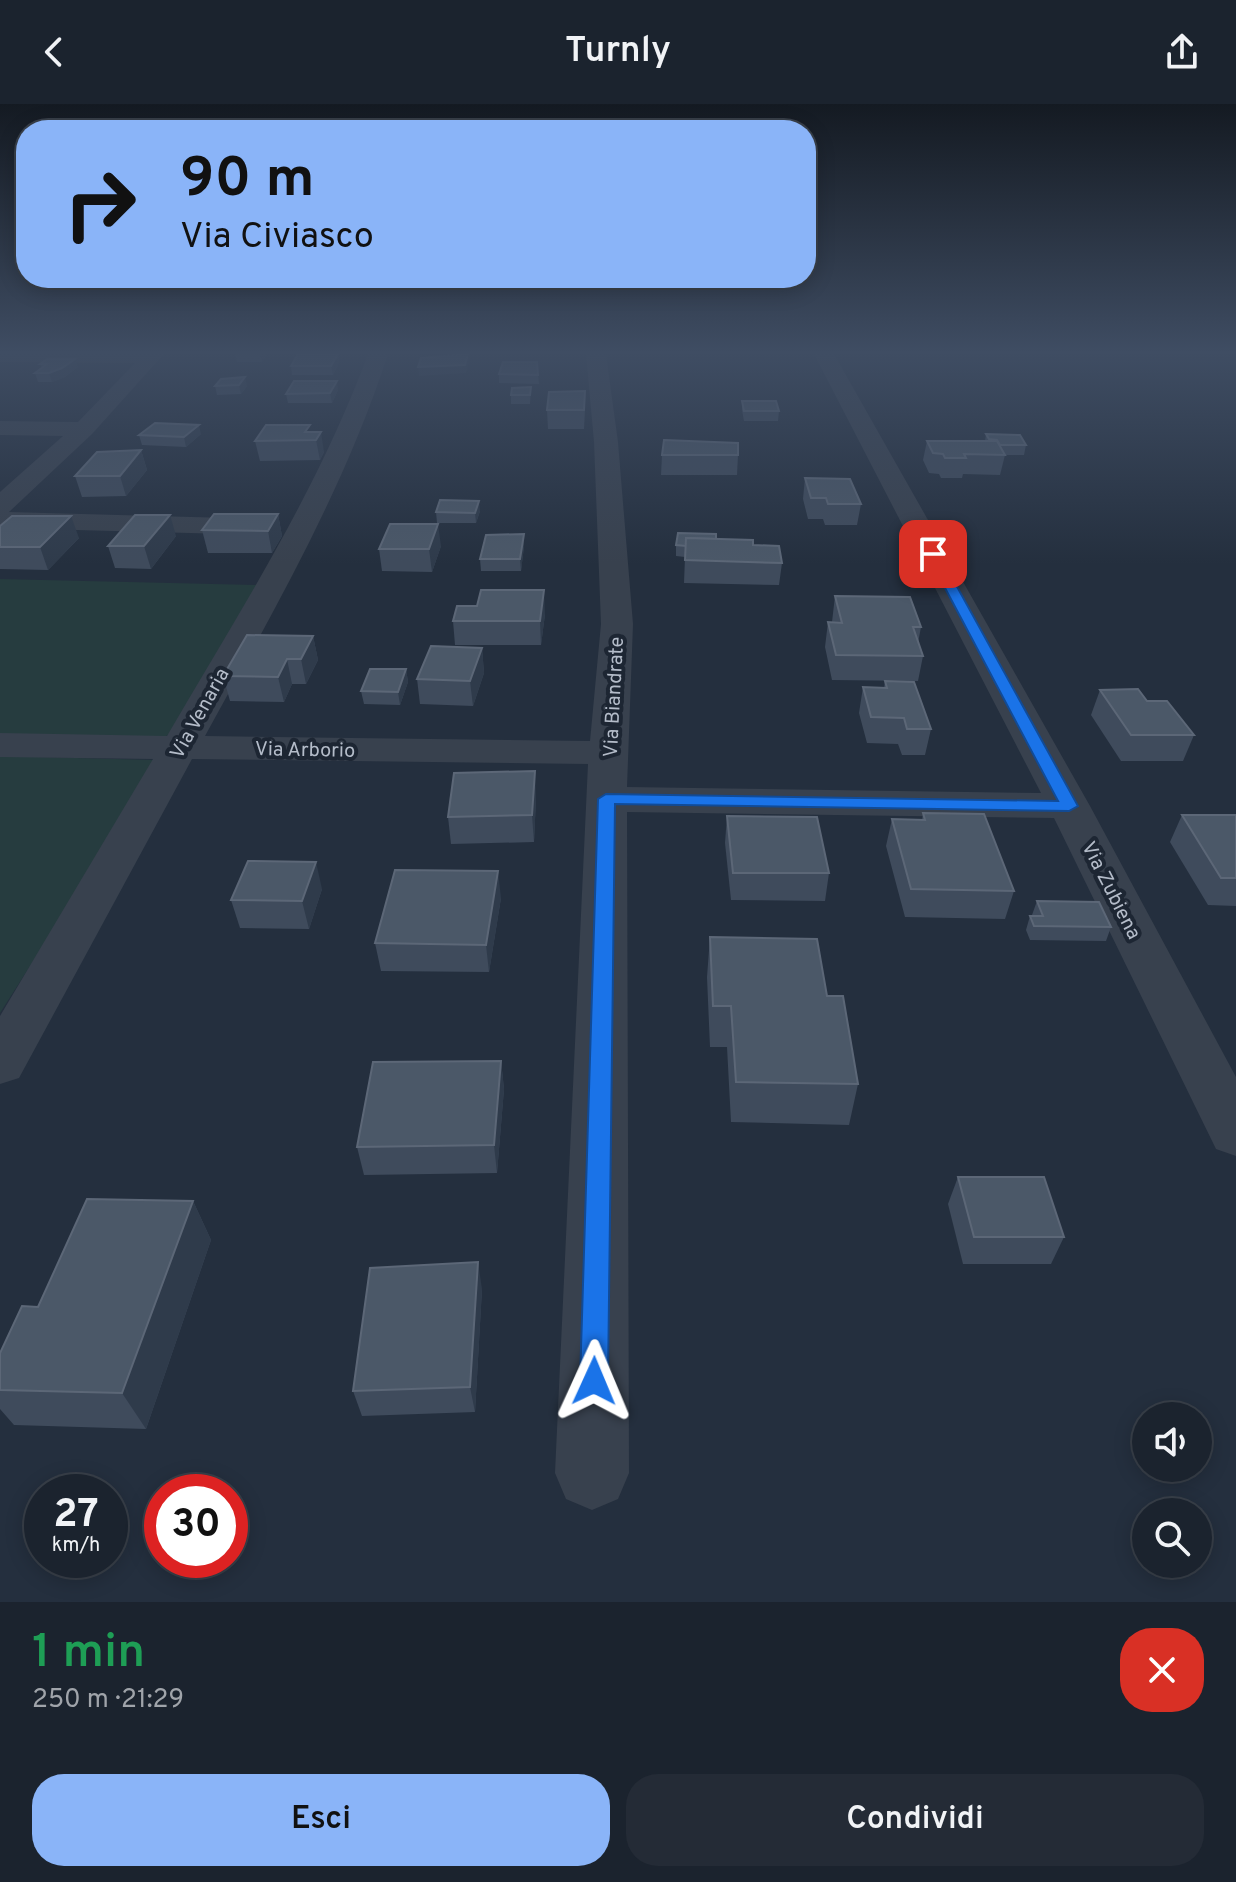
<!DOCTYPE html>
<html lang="it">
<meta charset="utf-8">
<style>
:root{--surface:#1b232e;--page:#242b36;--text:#f1f3f6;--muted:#a0a4aa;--line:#39404a;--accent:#8ab4f8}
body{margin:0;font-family:Overpass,sans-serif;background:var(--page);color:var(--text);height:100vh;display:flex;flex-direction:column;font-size:30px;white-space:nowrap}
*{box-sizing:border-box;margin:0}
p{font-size:26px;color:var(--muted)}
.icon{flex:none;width:44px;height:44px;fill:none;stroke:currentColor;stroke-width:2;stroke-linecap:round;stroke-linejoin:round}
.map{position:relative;height:1498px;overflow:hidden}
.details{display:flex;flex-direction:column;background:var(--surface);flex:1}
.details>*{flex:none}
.banner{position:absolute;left:16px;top:16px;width:800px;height:168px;border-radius:32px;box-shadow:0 4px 20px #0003,0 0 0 2px var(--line);background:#8ab4f8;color:#111;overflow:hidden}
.tools{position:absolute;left:1132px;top:1298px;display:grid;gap:16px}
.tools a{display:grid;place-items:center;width:80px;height:80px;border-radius:50%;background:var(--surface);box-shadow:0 4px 20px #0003,0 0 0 2px var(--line);font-size:40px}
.speed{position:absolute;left:24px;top:1370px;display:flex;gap:16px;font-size:40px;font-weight:700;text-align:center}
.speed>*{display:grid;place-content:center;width:104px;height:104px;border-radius:50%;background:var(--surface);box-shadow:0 4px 20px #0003,0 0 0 2px var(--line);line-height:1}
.speed small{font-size:20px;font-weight:400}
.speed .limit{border:12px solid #d22;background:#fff;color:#111}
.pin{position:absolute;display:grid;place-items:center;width:68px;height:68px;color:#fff;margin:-34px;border-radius:16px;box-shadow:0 4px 12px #0006}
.me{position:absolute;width:88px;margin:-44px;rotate:1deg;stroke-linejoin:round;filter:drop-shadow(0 0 6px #0008)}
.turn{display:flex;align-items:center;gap:28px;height:168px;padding:0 32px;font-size:36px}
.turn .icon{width:104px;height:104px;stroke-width:2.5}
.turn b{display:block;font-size:56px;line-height:68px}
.round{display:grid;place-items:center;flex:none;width:84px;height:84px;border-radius:32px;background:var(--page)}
.headline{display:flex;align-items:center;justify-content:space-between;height:136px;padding:0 32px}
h1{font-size:48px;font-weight:600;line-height:60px;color:#1e9e55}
.cta{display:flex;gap:16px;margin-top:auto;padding:16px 32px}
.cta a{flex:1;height:92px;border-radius:32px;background:var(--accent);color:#111;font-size:32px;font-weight:600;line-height:92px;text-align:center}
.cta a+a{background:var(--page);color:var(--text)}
header{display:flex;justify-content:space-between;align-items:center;height:104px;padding:0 32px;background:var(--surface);font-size:36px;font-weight:600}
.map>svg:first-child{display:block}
.green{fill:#263c3f}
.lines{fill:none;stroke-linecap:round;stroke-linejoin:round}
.minor{fill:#38414e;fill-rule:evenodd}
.wall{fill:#3f4b5c}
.shaded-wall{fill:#2f3b4b}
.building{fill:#4b5868;stroke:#5c6777;stroke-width:2}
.route{fill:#1a73e8;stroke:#114b97;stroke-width:2}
.labels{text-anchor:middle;stroke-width:8;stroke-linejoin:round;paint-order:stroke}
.street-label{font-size:20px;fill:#b4bcc9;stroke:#1d2633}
</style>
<header><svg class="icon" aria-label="back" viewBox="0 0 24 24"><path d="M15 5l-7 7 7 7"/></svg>Turnly<svg class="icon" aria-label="share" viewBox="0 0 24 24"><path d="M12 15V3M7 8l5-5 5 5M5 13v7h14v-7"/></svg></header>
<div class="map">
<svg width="1236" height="1498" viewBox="0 0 1236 1498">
<rect width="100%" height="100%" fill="#242f3e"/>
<g class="green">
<path d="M0,475l260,6 -81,143 -16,10 -163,-4z"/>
<path d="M0,652l155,4 3,6 -158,247z"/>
</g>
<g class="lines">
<g class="minor">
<path d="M0,250h164l-72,80 -83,78 256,7 10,2 4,6 -4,6 -10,2 -265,-7v-36l63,-56 -63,-1v-14l78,1 57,-59 -135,-1z"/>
<path d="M368,250h20c-44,136 -115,258 -183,382l385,5 11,-117 -7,-182 -8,-88h20l12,88 15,182 -6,163 414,6 -227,-439h20l256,452 146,271v79l-20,-7 -162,-331 -427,-6 2,661 -11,26 -26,11 -26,-11 -11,-26 33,-709 -396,-5 -173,319 -19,6v-68l153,-257 -153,-2v-24l167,3c73,-125 151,-246 201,-382z"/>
</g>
</g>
<g class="wall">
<path d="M235,250h53h-20l-6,8h-25z"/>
<path d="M338,250l1,9 -6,12h-41l-1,-9z"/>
<path d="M537,258l2,22 -40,-1v-9z"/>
<path d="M40,260l38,3 -13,10 -13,5h-14l-3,-9 7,-5z"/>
<path d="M221,275l26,7 -6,8 -24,1 -2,-9z"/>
<path d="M531,283l-1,17h-19v-9z"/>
<path d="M338,286l-6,13h-44l-2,-9z"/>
<path d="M742,297l37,10 -1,10h-34l-2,-11z"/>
<path d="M547,306h38l-1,19h-36z"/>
<path d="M311,328l13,20 -4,8 -60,1 -5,-20z"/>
<path d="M201,330l-15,13 -44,-2 -3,-10z"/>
<path d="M986,330l40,11 -2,10h-19l-5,20 -37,-1 -1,4h-21l-2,-4 -10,-1 -6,-13 4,-19h58z"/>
<path d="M141,346l6,20 -21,26 -44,1 -7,-21z"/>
<path d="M662,351h76l-1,20h-76z"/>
<path d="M805,374l56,26 -4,21h-32l-2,-6h-15l-5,-20z"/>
<path d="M480,407l-4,12h-39l-1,-11z"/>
<path d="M278,410l4,22 -10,17h-64l-6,-23z"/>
<path d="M0,422l79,12 -31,32 -48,-1z"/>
<path d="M176,432l-25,33 -36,-1 -7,-22z"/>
<path d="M716,435l37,6 29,18 -3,22 -95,-2 1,-26 -9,-1v-11z"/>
<path d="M441,442l-9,26 -50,-1 -3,-22z"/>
<path d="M524,442l-3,25h-40l-1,-12z"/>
<path d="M835,492l86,31 -3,16 5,13 -5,25 -86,-1 -7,-33 3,-25h4z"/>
<path d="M545,510l-4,31h-86l-2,-24z"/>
<path d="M313,532l5,24 -12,24h-14l-8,18 -54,-1 -7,-25z"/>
<path d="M482,544l2,25 -11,33 -53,-2 -3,-25z"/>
<path d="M406,565l2,13 -8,23 -36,-1 -3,-13z"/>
<path d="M885,577l46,48 -6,26h-23l-4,-11 -31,-1 -8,-30 4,-26 21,1z"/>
<path d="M1100,586l47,11 47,34 -11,26h-62l-30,-46z"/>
<path d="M536,694l-2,44 -83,2 -3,-27z"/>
<path d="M923,709l91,78 -9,28 -100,-2 -19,-71 6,-27 30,1z"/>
<path d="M1182,711h54v91l-28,-1 -38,-63z"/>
<path d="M727,712l102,57 -4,28 -94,-1 -6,-57z"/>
<path d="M322,785l-13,40 -69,-1 -9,-28z"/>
<path d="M501,794l-12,74 -108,-1 -6,-28z"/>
<path d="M1037,797l74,26 -5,14 -76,-1 -4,-10 4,-14h3l-1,-1z"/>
<path d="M710,833l117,59 31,88 -9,41 -118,-3 -4,-75h-17l-3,-70z"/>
<path d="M501,957l3,28 -7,84 -133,2 -7,-28z"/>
<path d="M958,1073l106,60 -13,27h-88l-15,-60z"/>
<path d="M193,1097l18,39 -65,189 -132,-4 -14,-16v-56l38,-46z"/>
<path d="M482,1185l-7,123 -113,4 -9,-25z"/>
</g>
<g class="shaded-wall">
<path d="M260,250h8l-6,8z"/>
<path d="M338,250l1,9 -6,12 -2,-9z"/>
<path d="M468,250l1,8 -3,11 -47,3 -1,-9z"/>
<path d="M75,255l3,8 -13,10 -13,5 -3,-9z"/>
<path d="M245,273l2,9 -6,8 -2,-9z"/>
<path d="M337,277l1,9 -6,13 -2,-10z"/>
<path d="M199,321l2,9 -15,13 -2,-10z"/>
<path d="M321,328l3,20 -4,8 -4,-20z"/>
<path d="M141,346l6,20 -21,26 -6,-20z"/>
<path d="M479,397l1,10 -4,12 -1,-10z"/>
<path d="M278,410l4,22 -10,17 -4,-22z"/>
<path d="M170,411l6,21 -25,33 -7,-23z"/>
<path d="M71,412l8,22 -31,32 -8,-23z"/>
<path d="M438,420l3,22 -9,26 -3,-23z"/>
<path d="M524,430v12l-3,25 -1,-12z"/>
<path d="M544,486l1,24 -4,31 -1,-24z"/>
<path d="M313,532l5,24 -12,24 -5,-25z"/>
<path d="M482,544l2,25 -11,33 -3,-25z"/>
<path d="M287,555l5,25 -8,18 -6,-25z"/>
<path d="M406,565l2,13 -8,23 -2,-13z"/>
<path d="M535,667l1,27 -2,44 -2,-27z"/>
<path d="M316,758l6,27 -13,40 -7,-28z"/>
<path d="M498,767l3,27 -12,74 -3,-27z"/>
<path d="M501,957l3,28 -7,84 -3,-28z"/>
<path d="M193,1097l18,39 -65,189 -24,-36z"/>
<path d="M478,1158l4,27 -7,123 -5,-25z"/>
</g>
<g class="building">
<path d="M298,250h40l-7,12h-40z"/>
<path d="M468,250l-3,11 -47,2 3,-9z"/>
<path d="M47,255h28l-13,9 -13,5h-14l12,-9h-7z"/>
<path d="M503,258h34l1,13 -39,-1z"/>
<path d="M245,273l-6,8 -24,1 6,-7z"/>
<path d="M294,277h43l-7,12 -44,1z"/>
<path d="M531,283l-1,8h-19l1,-7z"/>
<path d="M585,287l-1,19h-37l2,-18z"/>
<path d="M742,297h34l3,10h-35z"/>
<path d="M155,319l44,2 -15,12 -45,-2z"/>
<path d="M266,321h44l-5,7h16l-5,8 -61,1z"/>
<path d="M986,330l34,1 6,10h-26l-3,-5 -8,-1z"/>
<path d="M664,336l74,3v12h-76z"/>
<path d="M927,337h70l8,14 -41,-1 2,4h-21l-2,-4 -10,-1z"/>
<path d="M141,346l-21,26h-45l22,-24z"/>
<path d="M805,374l45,1 11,25h-33l-2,-6h-15z"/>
<path d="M440,396l39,1 -4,12 -39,-1z"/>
<path d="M214,410h64l-10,17 -66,-1z"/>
<path d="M135,411h35l-26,31h-36z"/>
<path d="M12,412h59l-31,31h-40v-21z"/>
<path d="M390,420h48l-9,25h-50z"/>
<path d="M678,429l38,1v5l-30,-1v8l-10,-1z"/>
<path d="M524,430l-4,25h-40l6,-24z"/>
<path d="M686,434l67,2v5l26,1 3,17 -97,-3z"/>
<path d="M481,486h63l-4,31h-87l4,-15h20z"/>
<path d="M835,492l75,1 11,30h-8l10,29 -87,-1 -8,-33 14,1z"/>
<path d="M247,531l66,1 -12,23h-14l-9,18 -55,-1z"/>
<path d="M431,542l51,2 -12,33 -53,-2z"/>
<path d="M370,565h36l-8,23 -37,-1z"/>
<path d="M885,577l29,1 17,47h-24l-3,-11 -33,-1 -8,-30 24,1z"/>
<path d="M1138,585l9,12h20l27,34h-63l-31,-45z"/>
<path d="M535,667l-3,44 -84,2 6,-44z"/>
<path d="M923,709l61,1 30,77 -103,-2 -19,-70 33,1z"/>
<path d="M1182,711h54v63h-15z"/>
<path d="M727,712l90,1 12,56h-96z"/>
<path d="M248,757l68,1 -14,39 -71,-1z"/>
<path d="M395,766l103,1 -12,74 -111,-2z"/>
<path d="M1037,797l62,1 12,25 -77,-1 -4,-10h13z"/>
<path d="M710,833l107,2 10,57h16l15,88 -122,-2 -5,-76h-18z"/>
<path d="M501,957l-7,84 -137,2 16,-85z"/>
<path d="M958,1073h86l20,60h-90z"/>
<path d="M87,1095l106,2 -71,192 -122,-3v-37l22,-47 16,1z"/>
<path d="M478,1158l-8,125 -117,4 17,-123z"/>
</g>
<linearGradient id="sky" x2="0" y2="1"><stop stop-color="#141a22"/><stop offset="0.54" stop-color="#3f4d63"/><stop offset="1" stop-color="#3f4d63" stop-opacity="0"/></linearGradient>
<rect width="1236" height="460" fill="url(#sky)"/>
<path class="route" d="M929,447l10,3 139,252 -9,5 -454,-7 -7,577 -4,10 -10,4 -10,-4 -4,-10 18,-582 8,-5 452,7 -131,-247z"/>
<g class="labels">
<g class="street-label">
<text transform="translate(613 593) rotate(-87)" y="7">Via Biandrate</text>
<text transform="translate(199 609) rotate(-61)" y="7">Via Venaria</text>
<text transform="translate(305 645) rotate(1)" y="7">Via Arborio</text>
<text transform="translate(1112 786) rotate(63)" y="7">Via Zubiena</text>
</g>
</g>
</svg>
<div class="tools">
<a><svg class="icon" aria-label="sound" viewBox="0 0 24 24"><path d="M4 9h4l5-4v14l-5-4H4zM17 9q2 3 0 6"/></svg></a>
<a><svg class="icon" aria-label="search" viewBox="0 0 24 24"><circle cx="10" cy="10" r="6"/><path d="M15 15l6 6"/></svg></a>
</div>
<div class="speed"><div>27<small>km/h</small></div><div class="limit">30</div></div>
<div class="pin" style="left:933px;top:450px;background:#d93025"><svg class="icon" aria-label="arrive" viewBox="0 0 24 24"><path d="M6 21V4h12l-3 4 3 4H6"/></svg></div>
<svg class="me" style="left:594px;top:1277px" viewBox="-20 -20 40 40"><path d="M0-17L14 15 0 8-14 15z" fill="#1a73e8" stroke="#fff" stroke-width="4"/></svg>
<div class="banner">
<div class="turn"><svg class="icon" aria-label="right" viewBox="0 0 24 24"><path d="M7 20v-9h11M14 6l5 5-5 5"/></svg><div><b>90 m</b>Via Civiasco</div></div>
</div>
</div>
<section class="details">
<div class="headline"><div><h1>1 min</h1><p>250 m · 21:29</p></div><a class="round" style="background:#d93025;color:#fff"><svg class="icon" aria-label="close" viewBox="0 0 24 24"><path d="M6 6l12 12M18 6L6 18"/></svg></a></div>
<div class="cta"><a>Esci</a><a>Condividi</a></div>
</section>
